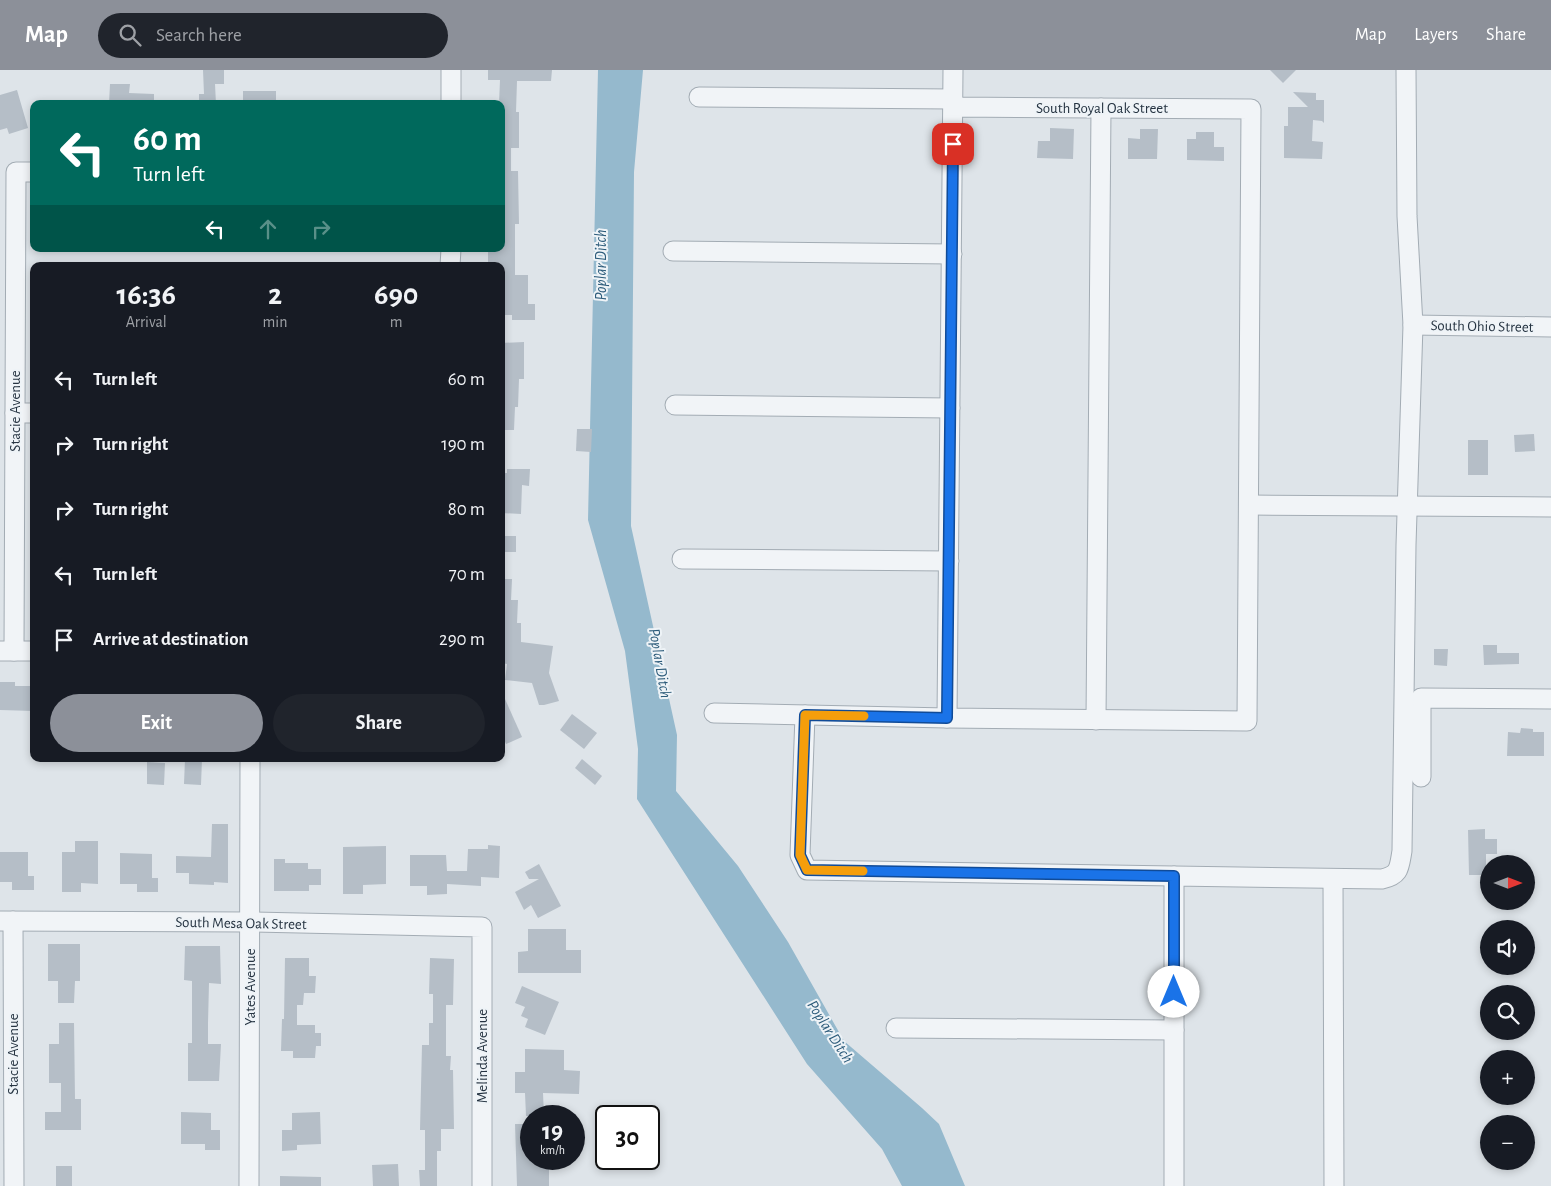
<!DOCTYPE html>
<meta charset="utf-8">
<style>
:root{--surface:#171b24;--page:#20242c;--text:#f1f3f6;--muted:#9ea1a6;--accent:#8c9099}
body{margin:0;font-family:"Alegreya Sans",sans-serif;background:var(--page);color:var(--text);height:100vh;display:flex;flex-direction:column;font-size:19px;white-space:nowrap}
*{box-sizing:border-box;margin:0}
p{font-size:16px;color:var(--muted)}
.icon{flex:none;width:28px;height:28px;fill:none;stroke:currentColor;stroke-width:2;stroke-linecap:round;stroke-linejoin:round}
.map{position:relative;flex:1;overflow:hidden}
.drawer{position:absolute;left:30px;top:192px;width:475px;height:500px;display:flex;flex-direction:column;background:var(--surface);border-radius:10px;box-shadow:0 2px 8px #0003}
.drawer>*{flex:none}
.top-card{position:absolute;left:30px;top:30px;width:475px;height:152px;border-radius:10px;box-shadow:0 2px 8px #0003;background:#00695c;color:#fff;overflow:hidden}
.needle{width:32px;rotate:90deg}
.tools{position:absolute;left:1480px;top:785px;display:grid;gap:10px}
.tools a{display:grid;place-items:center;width:55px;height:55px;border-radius:50%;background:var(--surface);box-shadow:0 2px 8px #0003;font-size:25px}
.speed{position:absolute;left:520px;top:1035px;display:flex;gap:10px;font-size:25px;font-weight:700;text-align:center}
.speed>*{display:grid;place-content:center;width:65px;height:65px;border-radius:50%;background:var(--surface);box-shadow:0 2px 8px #0003;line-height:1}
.speed small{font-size:12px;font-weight:400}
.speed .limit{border:2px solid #111;border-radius:8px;background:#fff;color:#111}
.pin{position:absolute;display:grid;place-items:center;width:42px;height:42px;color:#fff;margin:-21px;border-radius:10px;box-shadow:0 2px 8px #0006}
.me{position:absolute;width:55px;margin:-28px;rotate:0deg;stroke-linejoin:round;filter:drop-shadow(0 0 4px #0008)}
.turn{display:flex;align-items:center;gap:18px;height:105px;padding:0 20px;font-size:22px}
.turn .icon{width:65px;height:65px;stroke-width:2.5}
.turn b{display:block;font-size:35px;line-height:42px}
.lanes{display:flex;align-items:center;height:48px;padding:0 20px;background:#0003;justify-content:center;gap:25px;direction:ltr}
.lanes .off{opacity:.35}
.eta{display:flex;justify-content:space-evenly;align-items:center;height:85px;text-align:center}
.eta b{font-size:30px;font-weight:700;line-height:35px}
.cta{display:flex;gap:10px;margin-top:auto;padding:10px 20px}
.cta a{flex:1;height:58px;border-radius:30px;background:var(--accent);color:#fff;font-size:20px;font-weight:700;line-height:58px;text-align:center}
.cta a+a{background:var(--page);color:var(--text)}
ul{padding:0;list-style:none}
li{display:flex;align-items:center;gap:15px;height:65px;padding:0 20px}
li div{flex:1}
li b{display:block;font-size:19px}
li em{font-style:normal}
header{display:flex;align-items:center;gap:30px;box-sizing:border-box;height:70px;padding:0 25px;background:var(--accent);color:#fff}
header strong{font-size:24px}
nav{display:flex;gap:28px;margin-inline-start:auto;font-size:18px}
.search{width:350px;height:45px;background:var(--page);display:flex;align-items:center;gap:12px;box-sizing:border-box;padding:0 18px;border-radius:28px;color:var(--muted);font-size:19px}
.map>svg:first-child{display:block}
.water{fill:#95b9cd}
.building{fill:#b5bec7}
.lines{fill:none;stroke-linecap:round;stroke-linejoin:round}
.minor-casing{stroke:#a3acb4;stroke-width:21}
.minor{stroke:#f1f4f7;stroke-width:19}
.route-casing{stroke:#114b97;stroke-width:12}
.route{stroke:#1a73e8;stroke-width:9}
.slow{stroke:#f59e0b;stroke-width:9}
.labels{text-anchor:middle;stroke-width:4;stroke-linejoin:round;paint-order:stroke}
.street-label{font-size:15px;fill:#263442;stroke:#eef3f7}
.water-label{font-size:16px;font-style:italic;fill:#2c5b7a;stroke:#eef3f7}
</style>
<header>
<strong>Map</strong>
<div class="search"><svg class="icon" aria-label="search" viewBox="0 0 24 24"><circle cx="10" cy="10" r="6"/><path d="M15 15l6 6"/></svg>Search here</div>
<nav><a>Map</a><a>Layers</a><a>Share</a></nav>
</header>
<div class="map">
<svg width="1551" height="1116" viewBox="0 0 1551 1116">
<rect width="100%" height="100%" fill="#dee4e9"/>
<path class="water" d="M598,0h45l-9,102 -3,354 46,209 -1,56 62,75 50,76 56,99 78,67 17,16 26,62h-63l-20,-37 -75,-85 -170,-265 1,-50 -13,-98 -37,-131z"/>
<g class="building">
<path d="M203,0h21v14h-9l1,20h-17v-10h5z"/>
<path d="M488,0h64l-1,11h-34l-1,31h3v36h-8v23h7l1,53h-4v51h13v29h7v16h-23v-5h-11v-49h-13v-17h13v-145h-2l1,-24h-12z"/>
<path d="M1270,0h26l-13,13z"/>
<path d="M110,14h20l-1,9 25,1v10h-45z"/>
<path d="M17,20l11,38 -19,6 -2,-6 -7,2v-35z"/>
<rect x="243" y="21" width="33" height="13"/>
<path d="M1293,22l23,1v7h8v23l-2,-2 -9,-1 -1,21 11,1 -1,17 -38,-1v-32h4v-19h20z"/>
<path d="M1050,58l24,1 -1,30 -36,-1 1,-17h12z"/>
<path d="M1140,59h18l-1,30h-29v-21l12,1z"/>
<path d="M1196,62h18v15h10v14l-37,-1v-21h9z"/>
<path d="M524,272v37h-5l-1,28h-3l-1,23h-13v-87z"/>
<path d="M577,359h15l-1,23 -15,-1z"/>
<path d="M1534,364l1,17 -20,1 -1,-17z"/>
<rect x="1468" y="370" width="20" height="35"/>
<path d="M507,399h23l-1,17 -7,-1 -1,29 -20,-1v-40h6z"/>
<rect x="501" y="466" width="15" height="16"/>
<path d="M501,509h11l-1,21h7l-1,23h4v19l32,4 -4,27 10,28 -15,4h-5l-7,-22 -27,-3 2,-16 -6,-1 2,-29h-2z"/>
<path d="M1483,575h14v8h22v11l-35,1z"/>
<path d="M1434,579h14l-1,17 -13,-1z"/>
<path d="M0,612h15v4h19v25l-34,-1z"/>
<path d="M501,620l21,47 -16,7 -5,-12z"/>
<path d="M572,644l25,19 -13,16 -24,-19z"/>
<path d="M1521,658l12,1v3h11v24h-37l1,-24 12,1z"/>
<path d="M185,689h17l-1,26 -17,-1z"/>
<path d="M582,689l20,17 -7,9 -20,-17z"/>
<path d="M147,692l18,1 -1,22 -17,-1z"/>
<path d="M212,754h16v59l-14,-1v3l-25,-1v-11h-13v-17l35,1z"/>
<path d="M1485,759v10h12v15h-11v21h-17l-1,-45z"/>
<path d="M75,771h23v43l-17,-1v9h-19v-40h13z"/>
<path d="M488,775l12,1 -1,32 -18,-1v9l-34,-2v10l-20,1v-9h-17v-31h36l1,16h20l1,-22h20z"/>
<path d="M386,776v38l-23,1v9h-20v-47z"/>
<path d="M0,782h28v24h6v14h-22v-8h-12z"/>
<path d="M120,783l32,1v24h6v14h-21v-8h-17z"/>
<path d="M274,789h11v4h23v6h13v16h-12v6h-35z"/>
<path d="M539,794l22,42 -23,12 -7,-13 -7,5 -9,-18 24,-13h-10l-4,-7z"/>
<path d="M528,859h38v21h15v23h-63v-21l10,-1z"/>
<path d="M48,874h32v37h-5l-1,22h-16v-22h-10z"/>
<path d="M185,876h35l1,38 -12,-1 -1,40v21h13l-2,37h-31v-38h4v-62l-8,-1z"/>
<path d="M285,888h24v18h7l-1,17h-11l-1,12h-6v20h18v8h6v13h-5l-1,12h-22v-7h-12l1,-32h2z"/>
<path d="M430,888l24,1 -1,46h-7v51h5l-1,14h3l1,59h-13v22h-4v35h-17l-1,-16h6v-40h-5l2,-85h7v-22h4v-29h-4z"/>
<path d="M522,916l37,16 -14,33 -20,-8 3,-8 -7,-3 4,-9 -10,-4z"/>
<path d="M59,953h15l1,76h6v31h-36v-18h16v-29h-12v-39h10z"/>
<path d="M525,979l39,1v20l16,1 -1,23 -36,-1 1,23h-18l-1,-23h-10v-21h10z"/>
<path d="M181,1042l30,1v17h9v20h-15v-6h-24z"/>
<path d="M320,1042l1,32 -24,1v5l-15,1v-21h10v-17z"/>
<path d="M515,1054h16v35h18v27h-32z"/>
<path d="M398,1094l1,22h-26l-1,-21z"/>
<rect x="56" y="1096" width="16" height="20"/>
<path d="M280,1106l41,1v9h-41z"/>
</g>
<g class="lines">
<defs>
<g id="minor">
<path d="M699,27l254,2"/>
<path d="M451,34v-34"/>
<path d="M953,37l298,2 -4,612 -300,-3 6,-648"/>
<path d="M673,181l279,3"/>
<path d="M450,196l1,-17"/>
<path d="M1413,255l138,2"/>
<path d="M675,335l275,3"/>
<path d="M15,343h19"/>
<path d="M1250,435l301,2"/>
<path d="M682,489l267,2"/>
<path d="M0,581h34"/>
<path d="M14,581l2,-479h18"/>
<path d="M714,643l233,5"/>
<path d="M805,645l-5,140 7,15 367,6"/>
<path d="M1096,650l5,-612"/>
<path d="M1421,707v-79l130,1"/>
<path d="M1333,809l1,307"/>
<path d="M0,851l250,1 232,5v259"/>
<path d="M13,851l1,265"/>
<path d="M896,958l278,2"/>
<path d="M249,1116l1,-427"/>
<path d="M1174,1116v-310l208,3c18,-4 17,-11 20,-28l4,-306 7,-220 -6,-109 -1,-146"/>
</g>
</defs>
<use href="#minor" class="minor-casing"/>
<use href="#minor" class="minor"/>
</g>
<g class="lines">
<defs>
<path id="route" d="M953,74l-6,574 -142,-3 -5,140 7,15 367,6v116"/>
</defs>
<use href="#route" class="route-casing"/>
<use href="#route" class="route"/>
<path class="slow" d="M863,801l-56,-1 -7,-15 5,-140 59,1"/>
</g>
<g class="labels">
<g class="street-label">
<text x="1102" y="43">South Royal Oak Street</text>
<text transform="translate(1482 256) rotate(1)" y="5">South Ohio Street</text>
<text transform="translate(15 341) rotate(-90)" y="5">Stacie Avenue</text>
<text transform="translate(241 853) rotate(1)" y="5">South Mesa Oak Street</text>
<text transform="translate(250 917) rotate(-90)" y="5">Yates Avenue</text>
<text transform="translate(13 984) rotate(-90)" y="5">Stacie Avenue</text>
<text transform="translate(482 986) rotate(-90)" y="5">Melinda Avenue</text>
</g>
<g class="water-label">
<text transform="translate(600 195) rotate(-90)" y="6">Poplar Ditch</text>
<text transform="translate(661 593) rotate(80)" y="6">Poplar Ditch</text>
<text transform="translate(831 961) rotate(57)" y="6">Poplar Ditch</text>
</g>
</g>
</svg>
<div class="tools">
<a><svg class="needle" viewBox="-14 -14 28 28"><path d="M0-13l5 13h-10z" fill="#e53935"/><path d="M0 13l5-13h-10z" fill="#9ea1a6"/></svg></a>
<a><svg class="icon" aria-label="sound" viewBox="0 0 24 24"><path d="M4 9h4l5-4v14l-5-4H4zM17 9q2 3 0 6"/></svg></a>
<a><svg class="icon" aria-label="search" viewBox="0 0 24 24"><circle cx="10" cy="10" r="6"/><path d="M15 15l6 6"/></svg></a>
<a>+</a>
<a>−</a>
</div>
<div class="speed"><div>19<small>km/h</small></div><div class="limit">30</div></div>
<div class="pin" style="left:953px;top:74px;background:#d93025"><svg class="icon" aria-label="arrive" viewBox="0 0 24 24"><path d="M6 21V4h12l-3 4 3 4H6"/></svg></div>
<svg class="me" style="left:1174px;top:922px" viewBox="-20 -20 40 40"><circle r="19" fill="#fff"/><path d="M0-13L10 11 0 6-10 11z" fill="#1a73e8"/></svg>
<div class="top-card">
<div class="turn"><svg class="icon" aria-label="left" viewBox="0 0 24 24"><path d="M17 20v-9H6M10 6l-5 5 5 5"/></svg><div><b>60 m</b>Turn left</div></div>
<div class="lanes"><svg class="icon" aria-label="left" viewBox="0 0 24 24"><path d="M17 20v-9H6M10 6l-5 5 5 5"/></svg><svg class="icon off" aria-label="ahead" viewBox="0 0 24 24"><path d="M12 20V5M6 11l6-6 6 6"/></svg><svg class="icon off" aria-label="right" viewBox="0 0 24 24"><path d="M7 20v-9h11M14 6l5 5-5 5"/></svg></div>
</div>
<section class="drawer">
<div class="eta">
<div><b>16:36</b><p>Arrival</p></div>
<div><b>2</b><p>min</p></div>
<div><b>690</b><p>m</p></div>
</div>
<ul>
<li><svg class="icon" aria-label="left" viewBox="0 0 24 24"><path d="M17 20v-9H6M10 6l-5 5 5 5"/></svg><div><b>Turn left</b></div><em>60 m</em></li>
<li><svg class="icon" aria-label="right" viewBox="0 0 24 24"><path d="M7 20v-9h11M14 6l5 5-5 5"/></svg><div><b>Turn right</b></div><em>190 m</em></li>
<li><svg class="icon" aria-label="right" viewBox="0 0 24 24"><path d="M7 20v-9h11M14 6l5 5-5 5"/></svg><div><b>Turn right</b></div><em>80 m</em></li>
<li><svg class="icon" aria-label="left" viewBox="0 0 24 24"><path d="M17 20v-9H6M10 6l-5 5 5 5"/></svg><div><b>Turn left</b></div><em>70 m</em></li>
<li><svg class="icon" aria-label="arrive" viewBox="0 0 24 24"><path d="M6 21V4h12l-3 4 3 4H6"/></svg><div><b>Arrive at destination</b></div><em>290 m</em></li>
</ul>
<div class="cta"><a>Exit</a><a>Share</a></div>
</section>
</div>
